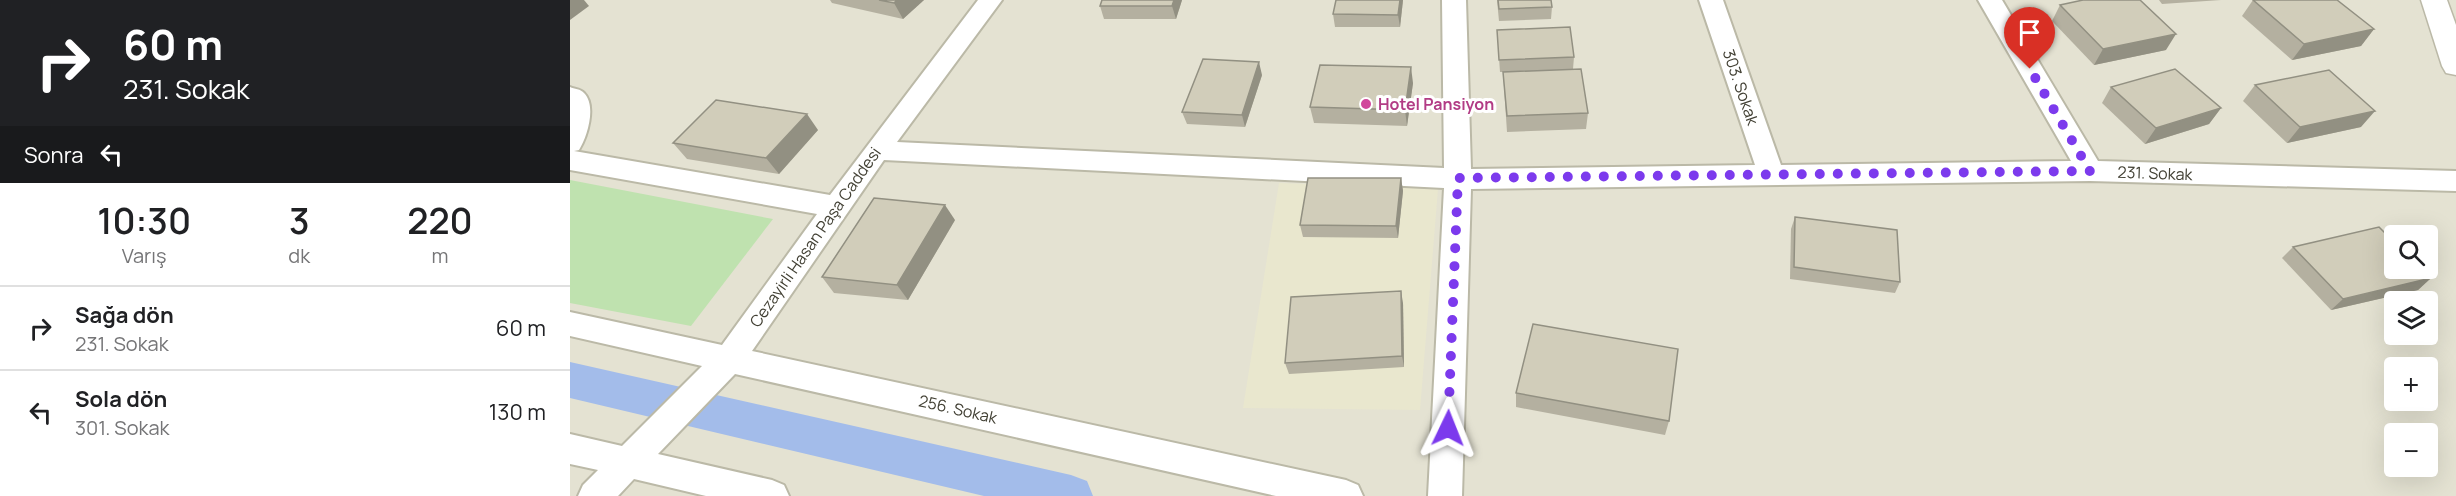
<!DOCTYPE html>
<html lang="tr">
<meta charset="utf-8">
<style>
:root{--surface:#fff;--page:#f2f2f2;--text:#202124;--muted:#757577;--line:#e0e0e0}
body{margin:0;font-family:Manrope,sans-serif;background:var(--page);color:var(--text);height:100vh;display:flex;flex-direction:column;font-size:22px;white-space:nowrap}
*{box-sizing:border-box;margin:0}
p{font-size:20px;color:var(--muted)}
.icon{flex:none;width:33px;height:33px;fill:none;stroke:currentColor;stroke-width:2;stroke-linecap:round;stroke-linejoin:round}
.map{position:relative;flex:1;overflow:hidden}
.sheet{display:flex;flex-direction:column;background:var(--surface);width:570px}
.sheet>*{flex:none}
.top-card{background:#202124;color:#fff;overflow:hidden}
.fabs{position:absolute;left:1814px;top:225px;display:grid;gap:12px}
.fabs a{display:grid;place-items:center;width:54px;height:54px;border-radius:6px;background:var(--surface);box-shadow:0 6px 24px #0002;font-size:30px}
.pin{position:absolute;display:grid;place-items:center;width:51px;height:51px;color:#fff;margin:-62px -26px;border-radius:50% 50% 50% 0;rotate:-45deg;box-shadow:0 0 6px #0007}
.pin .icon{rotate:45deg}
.me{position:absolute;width:66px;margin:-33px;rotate:2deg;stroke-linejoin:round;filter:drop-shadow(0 0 4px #0008)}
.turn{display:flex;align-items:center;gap:21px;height:126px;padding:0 24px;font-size:27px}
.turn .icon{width:78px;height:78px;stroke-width:2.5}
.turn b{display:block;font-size:42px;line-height:51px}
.then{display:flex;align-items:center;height:57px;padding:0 24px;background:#0003;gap:12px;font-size:22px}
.eta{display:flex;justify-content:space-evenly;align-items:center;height:102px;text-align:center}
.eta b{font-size:36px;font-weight:600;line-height:42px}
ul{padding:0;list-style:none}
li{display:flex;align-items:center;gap:18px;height:84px;padding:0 24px;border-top:2px solid var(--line)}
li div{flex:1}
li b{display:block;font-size:22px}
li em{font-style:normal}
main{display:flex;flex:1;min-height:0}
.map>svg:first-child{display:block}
.residential{fill:#e4e2d2;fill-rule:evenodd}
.education{fill:#e9e7ce}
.green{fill:#bfe2af}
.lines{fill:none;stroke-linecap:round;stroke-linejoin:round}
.canal{fill:#a3bcea;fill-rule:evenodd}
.minor-casing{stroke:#bbb9a7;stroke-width:4}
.tertiary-casing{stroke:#bbb9a7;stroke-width:3}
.minor{fill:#fff;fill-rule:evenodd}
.tertiary{fill:#fff;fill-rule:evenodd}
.wall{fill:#b4b0a0}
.shaded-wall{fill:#929082}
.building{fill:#d1cdba;stroke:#929082;stroke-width:1.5}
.route{stroke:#7c3aed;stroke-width:10;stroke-dasharray:0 18}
.hotel-dot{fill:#d1479c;stroke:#fff;stroke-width:2}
.labels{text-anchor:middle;stroke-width:6;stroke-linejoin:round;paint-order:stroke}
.street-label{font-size:16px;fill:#424034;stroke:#fff}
.hotel-label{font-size:16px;font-weight:bold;fill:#b23c85;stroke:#fff;text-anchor:start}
</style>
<main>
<section class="sheet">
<div class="top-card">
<div class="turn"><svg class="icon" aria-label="right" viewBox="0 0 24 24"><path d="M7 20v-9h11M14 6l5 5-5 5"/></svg><div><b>60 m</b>231. Sokak</div></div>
<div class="then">Sonra<svg class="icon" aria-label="left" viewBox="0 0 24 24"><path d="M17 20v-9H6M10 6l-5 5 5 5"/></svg></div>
</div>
<div class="eta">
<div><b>10:30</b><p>Varış</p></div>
<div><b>3</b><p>dk</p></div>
<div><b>220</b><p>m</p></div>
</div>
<ul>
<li><svg class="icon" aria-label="right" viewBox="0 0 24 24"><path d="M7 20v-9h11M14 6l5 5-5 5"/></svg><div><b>Sağa dön</b><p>231. Sokak</p></div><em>60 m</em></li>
<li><svg class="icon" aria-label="left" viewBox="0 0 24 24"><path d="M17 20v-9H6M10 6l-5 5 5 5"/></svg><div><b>Sola dön</b><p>301. Sokak</p></div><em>130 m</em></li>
</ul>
</section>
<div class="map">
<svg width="1886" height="496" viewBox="0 0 1886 496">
<rect width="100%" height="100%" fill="#f0efe4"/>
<path class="residential" d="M0,0h1886v496h-1886zM1824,236h33v32h-33zM1824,302h33v32h-33zM1824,368h33v32h-33zM1824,434h33v32h-33z"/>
<path class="education" d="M709,183l159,6 -18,221 -177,-2z"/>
<path class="green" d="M0,180l203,39 -82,107 -121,-23z"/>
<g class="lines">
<path class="canal" d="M0,362l501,113 16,6 6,15h-109l-414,-98z"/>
<defs>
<path id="minor" d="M408,0h24l-105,142 547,26 -2,-168h24l5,169 284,-4 -56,-165h24l58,165 290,-4 -93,-161h24l96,161 358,10v20l-366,-10 -619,8 -9,307h-34l16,-308 -560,-28 -132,191 594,129 12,5 5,11h-87l-541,-122 -77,80 114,26 12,5 5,11h-83l-72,-17 -16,17h-40l5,-11 15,-15 -28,-6v-30l52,12 80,-80 -132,-30v-24l152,33 95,-131 -247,-44v-83c4,2 11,2 14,6 13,13 3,44 -5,57l-5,1 256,44z"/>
<path id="tertiary" d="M1851,0h26l9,25v50l-10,-2 -4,-7z"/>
</defs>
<use href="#minor" class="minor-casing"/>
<use href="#tertiary" class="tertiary-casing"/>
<use href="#minor" class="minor"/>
<use href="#tertiary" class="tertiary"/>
</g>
<g class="wall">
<path d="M260,0h94l-21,19 -71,-16z"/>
<path d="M532,0h80l-6,19h-72l-4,-13z"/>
<path d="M766,0h67l-3,27h-65l-2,-13z"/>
<path d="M927,0h54l1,7 -1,12 -52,2z"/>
<path d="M1589,0h62l-59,4z"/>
<path d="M1683,0l121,29 -13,17 -69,14 -50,-44z"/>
<path d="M1490,5l106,45 -72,15 -42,-44z"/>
<path d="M927,30l77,27 -1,12 15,44 -2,16 -79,3 -4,-60h-3z"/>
<path d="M692,75l-17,52 -58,-3 -5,-12z"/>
<path d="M843,83l-6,43 -93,-3 -4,-16z"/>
<path d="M1685,85l106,42 -74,16 -44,-42z"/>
<path d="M1541,87l110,21 -12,16 -64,20 -43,-41z"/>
<path d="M248,130l-39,44 -92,-15 -14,-16z"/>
<path d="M831,178l2,13 -5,47 -95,-1 -3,-12z"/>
<path d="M1225,217l105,65 -5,11 -105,-14 1,-50z"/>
<path d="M385,220l-47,80 -74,-7 -12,-16z"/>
<path d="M1723,247l138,31 -13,12 -87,20 -49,-52z"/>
<path d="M833,303l1,64 -115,7 -4,-11z"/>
<path d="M946,393l153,28 -4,14 -149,-28z"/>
</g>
<g class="shaded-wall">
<path d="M0,0h14l5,6 -19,14z"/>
<path d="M327,0h27l-21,19 -9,-16z"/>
<path d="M604,0h8l-6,19 -4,-13z"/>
<path d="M830,0h3l-3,27 -2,-12z"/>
<path d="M1804,29l-13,17 -69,14 12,-16z"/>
<path d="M1606,34l-10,16 -72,15 9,-16z"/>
<path d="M689,62l3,13 -17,52 -3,-12z"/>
<path d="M841,67l2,16 -6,43 -2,-16z"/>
<path d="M1651,108l-12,16 -64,20 11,-16z"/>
<path d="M1805,111l-14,16 -74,16 13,-16z"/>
<path d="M237,114l11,16 -39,44 -13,-16z"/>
<path d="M831,178l2,13 -5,47 -2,-12z"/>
<path d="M375,205l10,15 -47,80 -11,-15z"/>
<path d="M1861,278l-13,12 -87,20 12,-11z"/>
<path d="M831,291l2,12 1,64 -2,-11z"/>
</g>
<g class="building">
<path d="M309,0h18l-3,3z"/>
<path d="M532,0h72l-2,6h-72z"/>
<path d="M766,0h64l-2,15 -65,-1z"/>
<path d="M928,0h53l1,7 -53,2z"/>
<path d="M1513,0h57l36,34 -73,15 -43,-44z"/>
<path d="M1683,0h84l37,29 -70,15z"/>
<path d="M1000,27l4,30 -75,3 -2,-30z"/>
<path d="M633,59l56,3 -17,53 -60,-3z"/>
<path d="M750,65l91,2 -6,43 -95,-3z"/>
<path d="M1011,69l7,44 -81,3 -4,-44z"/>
<path d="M1605,69l46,39 -65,20 -45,-41z"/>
<path d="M1759,70l46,41 -75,16 -45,-42z"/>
<path d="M146,100l91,14 -41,44 -93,-15z"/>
<path d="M738,178h93l-5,48 -96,-1z"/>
<path d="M304,198l71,7 -48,80 -75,-8z"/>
<path d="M1225,217l102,13 3,52 -106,-15z"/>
<path d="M1809,227l15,15v26h27l10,10 -88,21 -50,-52z"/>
<path d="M831,291l1,65 -117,7 6,-66z"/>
<path d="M963,324l145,25 -9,72 -153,-28z"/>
</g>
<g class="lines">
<path class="route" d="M878,428l10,-250 632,-7 -60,-102"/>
</g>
<circle class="hotel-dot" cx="796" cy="104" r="6"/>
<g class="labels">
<g class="street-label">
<text transform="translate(1171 87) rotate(71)" y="6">303. Sokak</text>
<text transform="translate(1585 173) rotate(2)" y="6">231. Sokak</text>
<text transform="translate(245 237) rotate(-55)" y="6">Cezayirli Hasan Paşa Caddesi</text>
<text transform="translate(388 409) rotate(13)" y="6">256. Sokak</text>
</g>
<g class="hotel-label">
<text x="808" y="110">Hotel Pansiyon</text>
</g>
</g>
</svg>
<div class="fabs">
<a><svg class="icon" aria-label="search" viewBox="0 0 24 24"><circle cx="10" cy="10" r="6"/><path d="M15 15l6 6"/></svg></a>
<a><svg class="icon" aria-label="layers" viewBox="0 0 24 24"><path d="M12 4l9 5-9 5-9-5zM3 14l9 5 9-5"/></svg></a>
<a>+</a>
<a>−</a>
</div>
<div class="pin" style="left:1460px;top:69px;background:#d93025"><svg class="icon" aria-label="arrive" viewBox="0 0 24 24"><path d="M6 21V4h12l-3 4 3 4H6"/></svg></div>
<svg class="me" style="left:878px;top:428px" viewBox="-20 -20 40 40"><path d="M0-17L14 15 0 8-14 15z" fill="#7c3aed" stroke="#fff" stroke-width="4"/></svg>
</div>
</main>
